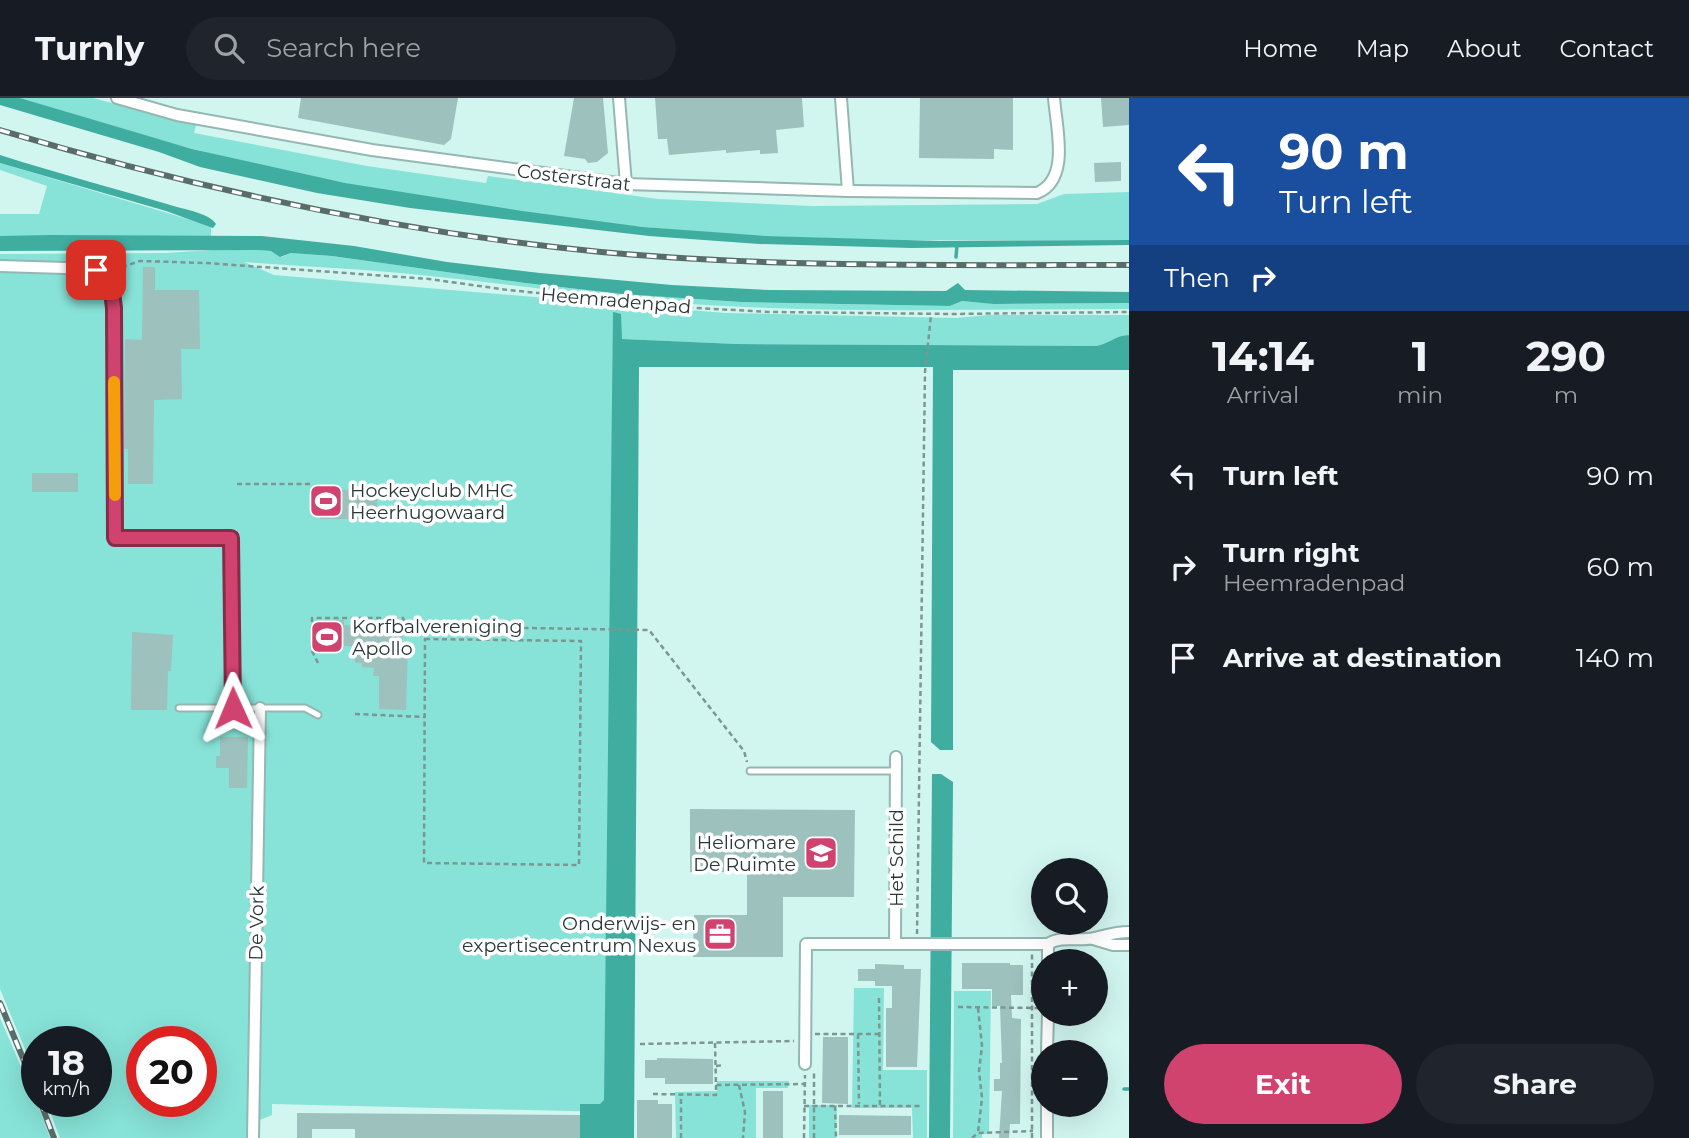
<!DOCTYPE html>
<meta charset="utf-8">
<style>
:root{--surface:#171b24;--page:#20242c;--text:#f1f3f6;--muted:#9ea1a6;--line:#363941;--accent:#d0436f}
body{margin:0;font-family:Montserrat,sans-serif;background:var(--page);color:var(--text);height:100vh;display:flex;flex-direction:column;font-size:26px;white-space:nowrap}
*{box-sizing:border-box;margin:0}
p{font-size:23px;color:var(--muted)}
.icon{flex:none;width:38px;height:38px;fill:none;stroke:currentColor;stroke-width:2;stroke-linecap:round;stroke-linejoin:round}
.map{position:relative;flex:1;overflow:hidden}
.details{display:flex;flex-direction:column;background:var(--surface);width:560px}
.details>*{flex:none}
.guide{background:#1a4fa0;color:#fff;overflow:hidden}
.tools{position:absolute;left:1031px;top:760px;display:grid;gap:14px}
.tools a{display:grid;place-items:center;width:77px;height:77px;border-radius:50%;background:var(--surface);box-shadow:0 7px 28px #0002;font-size:35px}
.speed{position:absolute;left:21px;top:928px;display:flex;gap:14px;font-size:35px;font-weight:700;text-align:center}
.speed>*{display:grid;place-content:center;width:91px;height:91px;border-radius:50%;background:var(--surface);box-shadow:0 7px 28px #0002;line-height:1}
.speed small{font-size:18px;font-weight:400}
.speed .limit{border:10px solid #d22;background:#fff;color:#111}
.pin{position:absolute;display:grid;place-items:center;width:60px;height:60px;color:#fff;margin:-30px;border-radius:14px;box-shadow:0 4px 10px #0006}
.me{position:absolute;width:77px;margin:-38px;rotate:359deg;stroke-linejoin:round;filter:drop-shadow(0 0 5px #0008)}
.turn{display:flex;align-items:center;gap:24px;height:147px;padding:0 35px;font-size:32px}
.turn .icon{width:91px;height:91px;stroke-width:2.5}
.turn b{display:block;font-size:49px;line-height:60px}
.then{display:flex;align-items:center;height:66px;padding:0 35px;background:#0003;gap:14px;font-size:26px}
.eta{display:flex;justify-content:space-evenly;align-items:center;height:119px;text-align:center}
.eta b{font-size:42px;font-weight:700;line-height:49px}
.primary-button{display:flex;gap:14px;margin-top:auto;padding:14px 35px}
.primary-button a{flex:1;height:80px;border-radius:42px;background:var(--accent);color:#fff;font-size:28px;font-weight:700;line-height:80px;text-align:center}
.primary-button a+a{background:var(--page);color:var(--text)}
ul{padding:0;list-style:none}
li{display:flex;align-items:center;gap:21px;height:91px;padding:0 35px}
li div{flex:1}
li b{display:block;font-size:26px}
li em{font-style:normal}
header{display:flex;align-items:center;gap:42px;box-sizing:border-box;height:98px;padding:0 35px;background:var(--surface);border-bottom:2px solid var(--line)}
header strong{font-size:33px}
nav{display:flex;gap:38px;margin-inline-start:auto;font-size:24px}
.search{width:490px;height:63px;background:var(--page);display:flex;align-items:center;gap:18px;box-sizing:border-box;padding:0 24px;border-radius:38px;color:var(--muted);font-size:26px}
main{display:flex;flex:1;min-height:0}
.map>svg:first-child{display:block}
.green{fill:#87e2d7;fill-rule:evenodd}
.water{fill:#40ada1}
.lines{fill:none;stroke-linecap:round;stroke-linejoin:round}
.stream{stroke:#40ada1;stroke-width:3.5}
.building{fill:#9dc1bc}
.lane-casing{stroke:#94b7b2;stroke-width:9}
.street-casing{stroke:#94b7b2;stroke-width:14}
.path{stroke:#7c9692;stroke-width:2.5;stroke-dasharray:5 3.5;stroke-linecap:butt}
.lane{stroke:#fff;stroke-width:5}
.street{stroke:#fff;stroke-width:10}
.rail-casing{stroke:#586d6a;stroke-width:6}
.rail{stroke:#fff;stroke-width:3.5;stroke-dasharray:10;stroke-linecap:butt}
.route-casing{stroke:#872c48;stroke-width:18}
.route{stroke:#d0436f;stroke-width:12}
.slow{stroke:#f59e0b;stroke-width:12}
.labels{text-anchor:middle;stroke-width:7;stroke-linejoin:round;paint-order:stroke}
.street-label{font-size:19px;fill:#293836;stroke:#fff}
.poi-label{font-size:19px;fill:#293836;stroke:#fff;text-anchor:start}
</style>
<header>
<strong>Turnly</strong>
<div class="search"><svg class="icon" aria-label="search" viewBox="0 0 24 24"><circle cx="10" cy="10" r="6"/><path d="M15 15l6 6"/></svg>Search here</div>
<nav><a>Home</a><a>Map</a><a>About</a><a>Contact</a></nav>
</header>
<main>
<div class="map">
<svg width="1129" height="1040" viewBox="0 0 1129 1040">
<rect width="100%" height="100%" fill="#d1f6f0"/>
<g class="green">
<path d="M20,0h73l103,27 -2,8 173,33 119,17 2,-7 170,23 154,7 225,-2 27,-10 65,-2v48c-162,0 -324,3 -485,-13 -149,-14 -306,-41 -451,-78 -58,-15 -116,-34 -173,-51z"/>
<path d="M0,65l211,63v11l-211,-1v-22h39l8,-28 -47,-16z"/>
<path d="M213,152h45l13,1 11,6 9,-4 41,3 193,27 97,11 119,8 209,4 12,-5 31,3 136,-1v6c-135,0 -269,4 -404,-3 -99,-5 -197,-20 -295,-30 -62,-7 -124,-9 -186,-14l30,13 451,38 231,5 33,-3h140v20c-14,0 -21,10 -34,11l-358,-2 -116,-5v-25l-11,798 -338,-8v11l-17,7 -1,16h-194l-14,-37h50v-60h-59v37l-37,-89v-735l165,-1zM142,943h59v60h-59z"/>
<path d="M854,890h30l-1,82h44v68h-14l-1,-30h-60z"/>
<path d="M954,893h37l-2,143h-7v4h-29z"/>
<path d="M0,920l41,95 9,25h-50z"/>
<path d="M717,983h72l-1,7h-32v50h-80l-1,-46 42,-1z"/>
<path d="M809,1007h28l-1,33h-27z"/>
</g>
<g class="water">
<path d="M0,0h20l172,51 153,34 177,28 121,16 124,9 172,5 190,-1v5l-217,3 -153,-4 -110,-8 -239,-28 -93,-15 -117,-26 -41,-15 -159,-47z"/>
<path d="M0,57c59,19 118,34 177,52 11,3 33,7 39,17l-3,4 -47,-17 -166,-48z"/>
<path d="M50,137l212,1 92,10 93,16 93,11 132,12 97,5 177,1 12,-8 7,7 164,2v11l-136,1 -31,-3 -12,5 -209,-4 -119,-8 -97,-11 -193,-27 -41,-3 -11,4 -9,-6 -13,-1 -258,1v-15z"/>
<path d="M613,214l8,2 1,25 115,5 358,2c13,-1 20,-11 34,-11v35h-176v380h-13l-9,-8 2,-375h-294l-5,771h-54v-34h20l4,-4z"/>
<path d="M932,676h9l12,8 -3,356h-21z"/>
</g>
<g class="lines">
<g class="stream">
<path d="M956,159l1,-12"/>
<path d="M1124,991h5"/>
</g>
</g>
<g class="building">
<path d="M301,0h157l-7,41 -7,6 -146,-27z"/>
<path d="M574,0h29l5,55 -11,9 -9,1 -3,-4 -21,-3z"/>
<path d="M655,0h147l2,29 -28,3 2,23 -18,1v-4l-34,3v-3l-57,5 -2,-16h-9z"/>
<path d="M920,0h93v52l-19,-1v10l-75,-1z"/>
<path d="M1101,0h28v27l-26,2z"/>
<path d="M1121,64v19l-26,1 -1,-19z"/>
<path d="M143,169h12v23h44l1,59h-19l1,50 -28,1 -1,84h-25v-35h-4l1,-110 17,1z"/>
<rect x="32" y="375" width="46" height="19"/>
<path d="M316,391l35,1v6h26v23h-57v-8h-6z"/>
<path d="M321,522h23v5l58,4 1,16h5l-2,65 -27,-1v-33h-6l1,-8 -12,-1v-4h-7v-17h-38v-21l4,1z"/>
<path d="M132,534l41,3 -2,36h-3l-1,39h-36z"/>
<path d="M220,639h28l-1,51h-18v-20h-13v-12h4z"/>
<path d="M690,711l165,1 -1,87h-71v60h-90l1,-42h53v-43h-57z"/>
<path d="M962,865h48v2h13v30h-12l1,23 9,1 -1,105h-10l-1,14h-10l3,-47h-8v-12h6v-16h2l-2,-57h-8v-17h-30z"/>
<path d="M875,866l29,1v4h17l-4,98h-31v-59h6v-22h-17v-5h-17v-12h17z"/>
<path d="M823,939h25v67l-26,-1z"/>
<path d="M657,960l56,1v25h-48v-6h-20v-18h12z"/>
<rect x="763" y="993" width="20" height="47"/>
<path d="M637,1002h21v4h14v34h-35z"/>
<path d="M297,1015l283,2v23h-225v-9h-43v9h-15z"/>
<path d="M839,1017l72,1v19h-72z"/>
</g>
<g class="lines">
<defs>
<g id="lane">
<path d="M106,176l5,10 3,24 1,230h116l2,170"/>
<path d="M179,610h126l13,7"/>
<path d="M750,673h146"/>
</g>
<g id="street">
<path d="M117,0l60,17 195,35 254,34 222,7 189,2c34,-14 19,-66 17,-95"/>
<path d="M619,0l7,86"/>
<path d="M841,0l7,93"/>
<path d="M0,168l97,3 9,5"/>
<path d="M1093,841l20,6h16"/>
<path d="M895,846l1,-187"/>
<path d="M1048,863v-17"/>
<path d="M1047,954l1,-39"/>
<path d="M805,966l1,-120h242c14,-9 31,-2 46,-6 13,-3 22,-6 35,-6"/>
<path d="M253,1040l7,-430"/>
<path d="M1047,1040v-34"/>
</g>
</defs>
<use href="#lane" class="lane-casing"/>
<use href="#street" class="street-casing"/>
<g class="path">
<path d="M114,172l26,-9 66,2 223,16 79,11 169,17 94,5 181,2 177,-2"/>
<path d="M237,386h75"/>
<path d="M425,541l156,2 -2,224 -155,-2z"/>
<path d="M318,565l-6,-12v-33h91l3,8 243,4 95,121 3,11"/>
<path d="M355,616l70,3"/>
<path d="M917,836l8,-562 6,-57"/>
<path d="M879,900l1,108"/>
<path d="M958,909l80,1"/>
<path d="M978,910l4,38 -3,25 3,27 -4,35"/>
<path d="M815,936h64"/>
<path d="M858,936l1,70"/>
<path d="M715,945l1,42 89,-1"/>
<path d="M640,946l154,-3"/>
<path d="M716,968l8,-1"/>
<path d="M739,987l6,27 -2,26"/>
<path d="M653,996l63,1v-10"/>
<path d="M804,1008h118"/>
<path d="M835,1008l1,32"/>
<path d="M681,1040v-43"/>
<path d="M804,1040l1,-63"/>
<path d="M814,1040v-67"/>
<path d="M972,1040l6,-5 55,-2"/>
<path d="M1032,1040v-184"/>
</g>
<use href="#lane" class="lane"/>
<use href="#street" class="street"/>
<defs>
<g id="rail">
<path d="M0,32c197,59 396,102 601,122 176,16 352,13 528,13"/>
<path d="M0,905l37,89"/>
<path d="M40,1003l14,37"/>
</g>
</defs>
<use href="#rail" class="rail-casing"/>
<use href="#rail" class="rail"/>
</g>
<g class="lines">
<defs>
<path id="route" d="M96,172l6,1 9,13 3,24 1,230h116l2,170"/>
</defs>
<use href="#route" class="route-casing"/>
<use href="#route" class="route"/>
<path class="slow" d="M114,284l1,113"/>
</g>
<defs>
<symbol id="stadium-square" viewBox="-11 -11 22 22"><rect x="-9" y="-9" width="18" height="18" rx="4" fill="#d0436f" stroke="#fff"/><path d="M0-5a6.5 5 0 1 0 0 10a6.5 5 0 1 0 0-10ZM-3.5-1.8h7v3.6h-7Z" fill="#fff"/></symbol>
<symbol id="school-square" viewBox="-11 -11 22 22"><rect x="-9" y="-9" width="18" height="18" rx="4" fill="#d0436f" stroke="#fff"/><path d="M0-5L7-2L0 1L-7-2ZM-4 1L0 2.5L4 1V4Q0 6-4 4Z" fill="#fff"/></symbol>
<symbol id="office-square" viewBox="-11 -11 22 22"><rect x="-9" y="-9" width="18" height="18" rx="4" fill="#d0436f" stroke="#fff"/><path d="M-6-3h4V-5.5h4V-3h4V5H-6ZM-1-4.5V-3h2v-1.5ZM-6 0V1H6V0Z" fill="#fff"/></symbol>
</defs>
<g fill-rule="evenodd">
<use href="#stadium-square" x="307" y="384" width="38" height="38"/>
<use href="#stadium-square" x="308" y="520" width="38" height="38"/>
<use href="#school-square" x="802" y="736" width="38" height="38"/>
<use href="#office-square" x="701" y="817" width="38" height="38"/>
</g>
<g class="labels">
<g class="street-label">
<text transform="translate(574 79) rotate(7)" y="7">Costerstraat</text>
<text transform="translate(616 202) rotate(5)" y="7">Heemradenpad</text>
<text transform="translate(896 760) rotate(-90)" y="7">Het Schild</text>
<text transform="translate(256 825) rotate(-89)" y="7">De Vork</text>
</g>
<g class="poi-label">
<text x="350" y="399">Hockeyclub MHC<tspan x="350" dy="22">Heerhugowaard</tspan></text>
<text x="352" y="535">Korfbalvereniging<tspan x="352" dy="22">Apollo</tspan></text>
<text x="796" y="751" text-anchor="end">Heliomare<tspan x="796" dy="22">De Ruimte</tspan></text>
<text x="696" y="832" text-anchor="end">Onderwijs- en<tspan x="696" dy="22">expertisecentrum Nexus</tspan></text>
</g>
</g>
</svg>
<div class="tools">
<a><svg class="icon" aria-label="search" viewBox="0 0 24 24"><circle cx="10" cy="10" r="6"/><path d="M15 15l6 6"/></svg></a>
<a>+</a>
<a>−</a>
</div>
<div class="speed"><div>18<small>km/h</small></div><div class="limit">20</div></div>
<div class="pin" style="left:96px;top:172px;background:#d93025"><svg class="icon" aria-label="arrive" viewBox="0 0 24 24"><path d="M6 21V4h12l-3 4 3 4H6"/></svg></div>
<svg class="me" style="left:233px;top:610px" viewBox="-20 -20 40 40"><path d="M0-17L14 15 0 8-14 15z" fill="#d0436f" stroke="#fff" stroke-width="4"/></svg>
</div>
<section class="details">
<div class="guide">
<div class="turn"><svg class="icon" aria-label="left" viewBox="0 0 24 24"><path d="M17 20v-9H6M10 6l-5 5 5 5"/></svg><div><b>90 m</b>Turn left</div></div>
<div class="then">Then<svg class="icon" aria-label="right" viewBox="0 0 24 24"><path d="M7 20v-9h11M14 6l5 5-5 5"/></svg></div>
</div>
<div class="eta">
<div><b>14:14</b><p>Arrival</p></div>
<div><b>1</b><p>min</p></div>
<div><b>290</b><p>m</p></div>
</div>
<ul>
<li><svg class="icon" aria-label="left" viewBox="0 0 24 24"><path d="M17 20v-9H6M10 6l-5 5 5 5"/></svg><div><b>Turn left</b></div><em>90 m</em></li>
<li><svg class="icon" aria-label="right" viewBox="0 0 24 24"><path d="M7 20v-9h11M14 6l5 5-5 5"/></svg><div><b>Turn right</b><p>Heemradenpad</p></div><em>60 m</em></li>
<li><svg class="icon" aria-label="arrive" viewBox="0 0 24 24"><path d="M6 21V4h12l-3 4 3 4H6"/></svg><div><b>Arrive at destination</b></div><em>140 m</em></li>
</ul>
<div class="primary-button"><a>Exit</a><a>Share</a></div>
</section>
</main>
